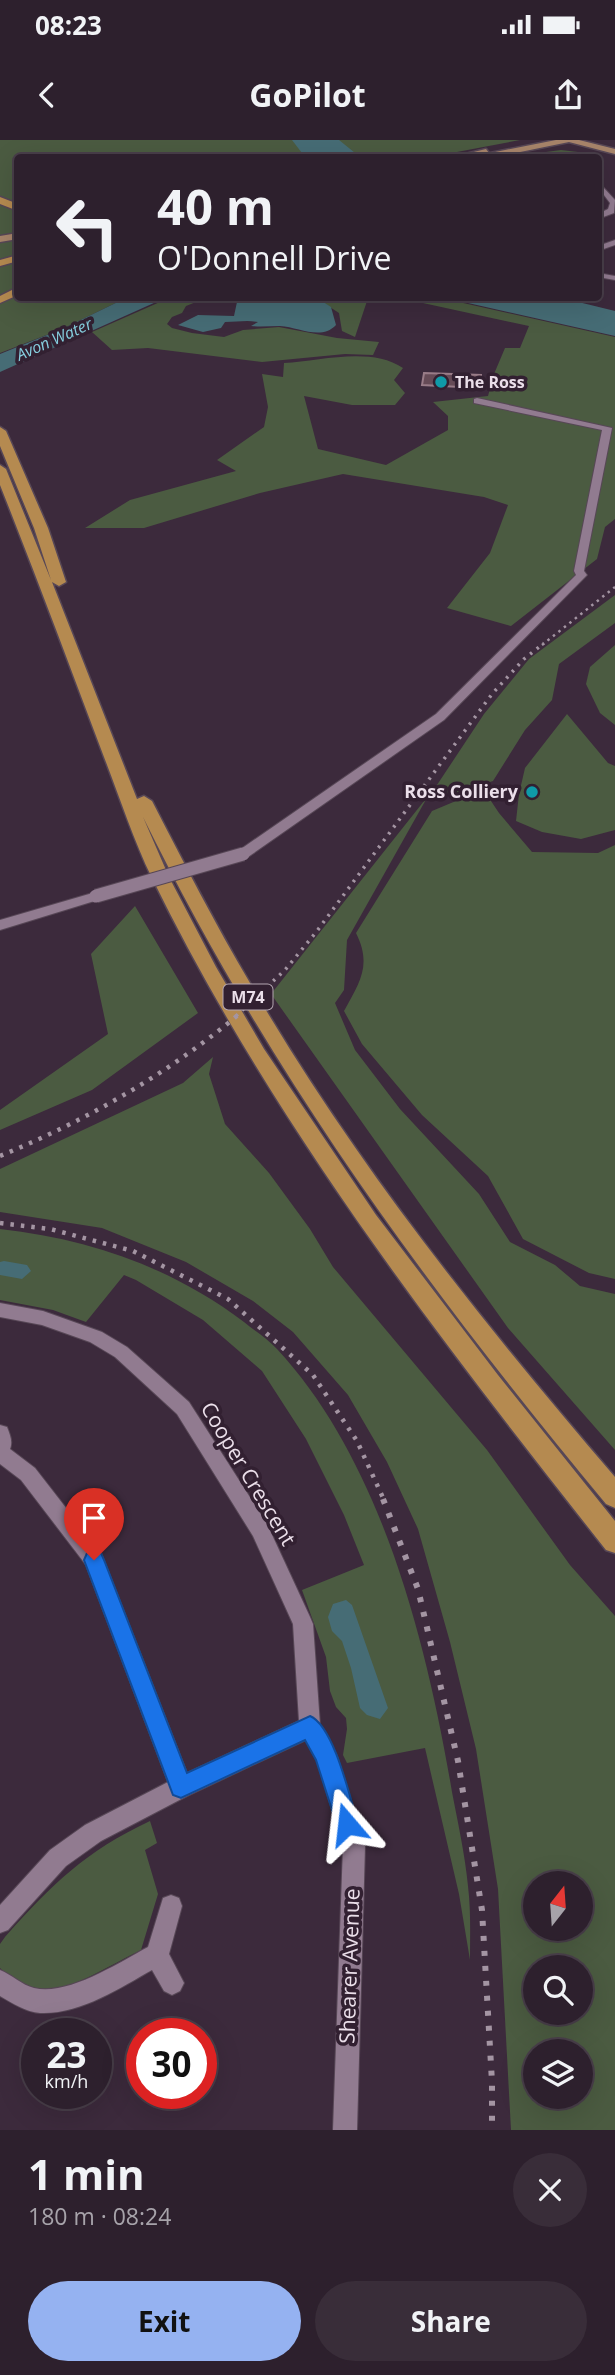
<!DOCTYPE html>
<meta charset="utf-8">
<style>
:root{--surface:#2d202d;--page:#392d39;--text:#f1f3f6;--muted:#a7a3aa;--line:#483e49;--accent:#95b2f1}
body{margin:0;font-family:"Open Sans",sans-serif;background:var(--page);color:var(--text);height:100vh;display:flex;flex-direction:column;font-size:26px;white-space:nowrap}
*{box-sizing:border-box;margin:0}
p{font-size:23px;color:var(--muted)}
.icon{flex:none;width:38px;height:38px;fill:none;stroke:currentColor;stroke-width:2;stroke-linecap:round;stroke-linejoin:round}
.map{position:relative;height:1990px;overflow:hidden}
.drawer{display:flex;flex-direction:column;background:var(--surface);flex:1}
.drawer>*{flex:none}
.hud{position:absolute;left:14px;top:14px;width:588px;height:147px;border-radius:7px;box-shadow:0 7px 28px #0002,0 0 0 2px var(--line);background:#2d202d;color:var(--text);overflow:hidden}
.needle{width:46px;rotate:17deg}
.controls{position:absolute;left:523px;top:1731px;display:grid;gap:14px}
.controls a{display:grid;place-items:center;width:70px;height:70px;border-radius:50%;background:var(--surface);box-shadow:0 7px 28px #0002,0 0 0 2px var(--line);font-size:35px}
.speed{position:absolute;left:21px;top:1878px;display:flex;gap:14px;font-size:35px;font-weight:700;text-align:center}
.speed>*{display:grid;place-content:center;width:91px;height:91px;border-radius:50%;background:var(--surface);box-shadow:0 7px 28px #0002,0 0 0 2px var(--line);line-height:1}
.speed small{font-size:18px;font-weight:400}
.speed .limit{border:10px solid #d22;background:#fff;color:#111}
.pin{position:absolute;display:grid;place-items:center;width:60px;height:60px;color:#fff;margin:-72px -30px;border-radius:50% 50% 50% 0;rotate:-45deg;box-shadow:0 0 7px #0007}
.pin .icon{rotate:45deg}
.me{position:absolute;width:77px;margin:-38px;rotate:343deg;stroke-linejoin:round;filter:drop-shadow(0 0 5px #0008)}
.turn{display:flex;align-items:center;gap:24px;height:147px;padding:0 28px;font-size:32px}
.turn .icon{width:91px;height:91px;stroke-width:2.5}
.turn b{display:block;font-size:49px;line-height:60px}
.round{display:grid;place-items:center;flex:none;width:74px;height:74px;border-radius:37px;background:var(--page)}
.headline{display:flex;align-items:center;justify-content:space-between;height:119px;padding:0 28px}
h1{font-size:42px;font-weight:700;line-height:52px}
.action{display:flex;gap:14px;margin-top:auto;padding:14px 28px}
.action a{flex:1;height:80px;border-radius:42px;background:var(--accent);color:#111;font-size:28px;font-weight:700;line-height:80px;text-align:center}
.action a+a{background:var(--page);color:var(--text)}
.status{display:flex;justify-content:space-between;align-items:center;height:49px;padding:0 35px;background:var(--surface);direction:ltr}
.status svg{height:19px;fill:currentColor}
header{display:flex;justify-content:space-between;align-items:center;height:91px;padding:0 28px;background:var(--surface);font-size:32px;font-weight:700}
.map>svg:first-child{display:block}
.green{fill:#4b5b41;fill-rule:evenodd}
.water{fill:#466c75}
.building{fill:#664b57;stroke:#997c88;stroke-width:2}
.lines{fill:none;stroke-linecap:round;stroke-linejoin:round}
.minor-casing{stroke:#574756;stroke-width:2}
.major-casing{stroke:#574756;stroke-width:3}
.highway-casing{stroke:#574756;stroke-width:3}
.minor{fill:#917b90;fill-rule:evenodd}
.major{fill:#a7846a;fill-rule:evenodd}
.highway{fill:#b58a50;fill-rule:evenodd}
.rail-far3{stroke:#a495a3;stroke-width:2.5;stroke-dasharray:2.5 4.5;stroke-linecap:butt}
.rail-far2{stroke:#a495a3;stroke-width:3.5;stroke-dasharray:2.5 6;stroke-linecap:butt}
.rail-far1{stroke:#a495a3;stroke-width:4.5;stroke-dasharray:3.5 7;stroke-linecap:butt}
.rail{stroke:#a495a3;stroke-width:6;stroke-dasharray:5 10;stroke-linecap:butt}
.minor-bridge-casing{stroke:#574756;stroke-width:15;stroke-linecap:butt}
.minor-bridge{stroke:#917b90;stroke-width:13}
.route{fill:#1a73e8;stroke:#114b97;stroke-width:2}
.culture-dot{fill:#0f9aa8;stroke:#322031;stroke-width:2.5}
.labels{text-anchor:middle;stroke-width:7;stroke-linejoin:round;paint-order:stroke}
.far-water-label{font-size:16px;font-style:italic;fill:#86cfdf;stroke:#322031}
.far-poi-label{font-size:16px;font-weight:bold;fill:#ebdfea;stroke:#322031;text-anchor:start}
.shield{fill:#322031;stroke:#b4a6b2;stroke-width:2}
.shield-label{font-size:16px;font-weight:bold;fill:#ebdfea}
.poi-label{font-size:18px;font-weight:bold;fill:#ebdfea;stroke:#322031;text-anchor:end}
.near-street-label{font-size:21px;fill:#ebdfea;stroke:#322031}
</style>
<div class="status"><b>08:23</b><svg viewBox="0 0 49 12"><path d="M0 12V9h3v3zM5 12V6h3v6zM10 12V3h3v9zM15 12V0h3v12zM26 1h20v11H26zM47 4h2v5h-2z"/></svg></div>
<header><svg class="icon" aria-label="back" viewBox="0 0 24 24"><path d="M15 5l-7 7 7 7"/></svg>GoPilot<svg class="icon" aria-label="share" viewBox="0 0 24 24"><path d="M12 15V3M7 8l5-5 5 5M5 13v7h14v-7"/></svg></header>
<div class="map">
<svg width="615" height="1990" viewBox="0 0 615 1990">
<rect width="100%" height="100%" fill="#3c2a3c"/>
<g class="green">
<path d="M0,0h520l-95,18h-407v140h108l-64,31 -62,24z"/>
<path d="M561,10l34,4 -4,4 -83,-1z"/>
<path d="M169,158h37l-20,8 -4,7 -10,4 -5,7 5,4 20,5 32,4 19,-7 36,-3 58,11 42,4 -6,13 -28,-1 -83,8 -114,-14 -36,2 -20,-18z"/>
<path d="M316,158h52l-13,39 -13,-6 -3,-18z"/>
<path d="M400,158h41l174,39v182l-10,8 -8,32 -86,67 -64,-18 43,-55 18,-48 -24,-8 -141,-23 -83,19 -116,35h-59l45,-28 106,-29 -19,-11 47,-33 4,-20 -6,-33 21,3 1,-14c36,-2 87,-17 119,5l-9,12 11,13 -10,12h-43l-48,-9 14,53 68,16 62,-35v-14l-15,-14 55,-6 6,-22 11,-26h15l9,-22z"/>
<path d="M615,455v28l-56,41 -7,36 -27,30 -32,51 -43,14 -15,-7 49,-74 45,-55z"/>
<path d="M615,505v80l-15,-12 -14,-29 4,-17z"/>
<path d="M567,574l41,49 7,3v64l-34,9 -39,-7 -26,-11 3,-27 6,-26z"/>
<path d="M487,655l12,18 33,39 66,1 17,-8v434l-26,-6 -66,-34 -35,-63 -66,-61 -60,-71 -18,-33c16,-29 28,-46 12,-78l76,-122 31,-13z"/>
<path d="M428,656l-81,144 -3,50 -9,13 20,47 45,59 79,85 31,48 45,23 25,21 35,8v156l-107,-122 -237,-334z"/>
<path d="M135,766l63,107 -106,77 -92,40v-20l108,-76 -17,-80z"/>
<path d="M213,917l-4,17 16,50 44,49 41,56 23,38 154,183 83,115 45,51v514h-104l-13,-241 -22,-140 -26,-107 -32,-113 -31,-67 -39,-67 -55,-63 -40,-31 -67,-39 -84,-34 -102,-16v-43l183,-86zM536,1743h45v45h-45zM536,1827h45v45h-45zM536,1911h45v45h-45z"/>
<path d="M0,1089c90,10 171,38 244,93 11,9 24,17 33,27 105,113 150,295 175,443 6,31 13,63 16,94 3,25 2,50 2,74l-11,-66 -34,-146 -78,15 -4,-8 4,-26 -1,-11 -10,-11 -6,-16 -4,-34 -24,-67 62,-25 -20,-50 -38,-76 -44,-68 -59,-51 -67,-40 -12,-5 -38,47 -33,-12 -53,-10z"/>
<path d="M150,1681l7,22 -12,7 13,44 -17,56c-24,11 -78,46 -103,40 -15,-3 -28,-11 -38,-22v-24l5,-7c47,-53 81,-86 145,-116z"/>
</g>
<g class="water">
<path d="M292,0h47l21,17h-55z"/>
<path d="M126,158h39l-165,74v-18l62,-25z"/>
<path d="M246,158h71l14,9 5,18c-15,16 -37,2 -56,1 -10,0 -19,1 -29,0l7,-4c-11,-2 -21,0 -33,0l-4,6 -18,4 -25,-7 20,-10 36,1 3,-14z"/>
<path d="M446,158h116l53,13v25z"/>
<path d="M4,1121l23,4 4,6 -9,8 -22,-4v-13z"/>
<path d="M346,1460l6,5 36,103 -8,11 -13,-4 -7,-7 -9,-40 -9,-27 -10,-10 -4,-14 5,-13z"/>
</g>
<path class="building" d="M424,233l57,2 -1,13 -58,-3z"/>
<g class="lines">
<defs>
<g id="minor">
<path d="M598,47h5l12,13 -1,13 -16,6v-5l10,-5 2,-6z"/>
<path d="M615,100v5l-17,6v-5z"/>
<path d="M598,133l17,3v4l-17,-3z"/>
<path d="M477,258l135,30 -28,143 3,4 -143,145 -196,137h-10v-6l198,-137 140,-139 -2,-4 28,-141 -128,-27v-4z"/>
<path d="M96,752l5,1 2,3 -2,3 -101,31v-10z"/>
<path d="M0,1163l43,8 59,21 25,15 62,55 78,122 43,93 3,7 7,101 17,31 28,90 -8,284h-24l10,-284 -26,-86 -11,-20 -117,55 -88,46 -35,25 -58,64 -8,3v-28l50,-55 35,-25 83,-43 -82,-217 -65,-85 -21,-16v-39l7,2c3,8 6,14 3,22l25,19 66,85 86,220 112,-52 -6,-97 -40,-88 -76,-122 -62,-57 -25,-15 -48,-17 -42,-8z"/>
<path d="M171,1755l8,3 3,8 -13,48 15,29 -4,8 -8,4 -8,-4 -12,-21c-32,18 -73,45 -112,43 -14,-1 -28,-10 -40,-17v-26c12,5 22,15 34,18 34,8 84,-25 114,-41l15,-49z"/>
</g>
<g id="major">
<path d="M556,0h23l36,9v5l-46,-12 -78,16h-42l37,-9 3,4 -9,2z"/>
<path d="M18,93v6l-18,3v-6z"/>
</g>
<g id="highway">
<path d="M0,57l18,7v7l-18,-7z"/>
<path d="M18,115v6l-18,5v-6z"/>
<path d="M18,147v8l-18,8v-7z"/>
<path d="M0,287l6,4 42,97 18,54 -7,4 -7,-4 85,217 7,-3 8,5c32,62 63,123 98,182 103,178 232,339 365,494v31l-9,-4c-181,-218 -337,-431 -463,-687l26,60 47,90 48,82 112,166 122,160 117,146v32l-9,-3c-168,-213 -334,-427 -454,-672 -19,-39 -32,-80 -48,-121 -34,-90 -68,-182 -104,-272v-20l6,4 45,111 -17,-52 -34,-82z"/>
</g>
</defs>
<use href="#minor" class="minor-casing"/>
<use href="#major" class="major-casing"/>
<use href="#highway" class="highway-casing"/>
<use href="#minor" class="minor"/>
<use href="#major" class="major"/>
<use href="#highway" class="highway"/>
<path class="rail-far3" d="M542,505l73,-58"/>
<path class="rail-far2" d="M236,876l49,-46 32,-39 175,-237 32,-35 20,-16"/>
<g class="rail-far1">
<path d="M0,1016c87,-36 166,-81 238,-141"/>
<path d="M0,1083l50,6 83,22 95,48 85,76 44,66 27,59"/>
</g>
<path class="rail" d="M383,1359l35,90 40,172 24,149 10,172v48"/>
<defs>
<path id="minor-bridge" d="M96,756l147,-42"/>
</defs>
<use href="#minor-bridge" class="minor-bridge-casing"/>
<use href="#minor-bridge" class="minor-bridge"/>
</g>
<path class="route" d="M94,1410l7,3 3,7 83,213 123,-57c24,10 40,82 48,108l-3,8 -8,3 -8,-3 -23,-72 -11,-20 -124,58 -8,-3 -89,-235 3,-7z"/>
<g class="culture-dot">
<circle cx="441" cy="242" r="7"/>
<circle cx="532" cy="652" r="7"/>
</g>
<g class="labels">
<g class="far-water-label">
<text transform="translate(54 199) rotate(-24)" y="6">Avon Water</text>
</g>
<g class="far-poi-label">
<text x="455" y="248">The Ross</text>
</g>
<rect class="shield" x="223.5" y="844.5" width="49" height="25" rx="5"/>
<g class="shield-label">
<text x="248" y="863">M74</text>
</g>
<g class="poi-label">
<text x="518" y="658">Ross Colliery</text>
</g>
<g class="near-street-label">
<text transform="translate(248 1334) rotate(59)" y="7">Cooper Crescent</text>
<text transform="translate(350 1826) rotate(-88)" y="7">Shearer Avenue</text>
</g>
</g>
</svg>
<div class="controls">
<a><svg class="needle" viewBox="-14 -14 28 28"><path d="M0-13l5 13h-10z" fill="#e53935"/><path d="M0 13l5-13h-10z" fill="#a7a3aa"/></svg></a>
<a><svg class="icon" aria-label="search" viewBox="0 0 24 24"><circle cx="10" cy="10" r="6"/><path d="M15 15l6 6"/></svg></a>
<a><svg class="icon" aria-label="layers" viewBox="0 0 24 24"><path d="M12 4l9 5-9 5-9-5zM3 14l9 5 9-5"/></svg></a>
</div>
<div class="speed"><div>23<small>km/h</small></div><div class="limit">30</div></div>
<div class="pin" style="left:94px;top:1420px;background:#d93025"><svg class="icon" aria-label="arrive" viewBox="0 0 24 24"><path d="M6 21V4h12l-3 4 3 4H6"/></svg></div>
<svg class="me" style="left:347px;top:1684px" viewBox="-20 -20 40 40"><path d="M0-17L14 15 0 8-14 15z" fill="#1a73e8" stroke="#fff" stroke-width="4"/></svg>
<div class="hud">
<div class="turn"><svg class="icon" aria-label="left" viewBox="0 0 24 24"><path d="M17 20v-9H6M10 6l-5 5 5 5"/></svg><div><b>40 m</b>O'Donnell Drive</div></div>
</div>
</div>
<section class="drawer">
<div class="headline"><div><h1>1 min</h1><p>180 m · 08:24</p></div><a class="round"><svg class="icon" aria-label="close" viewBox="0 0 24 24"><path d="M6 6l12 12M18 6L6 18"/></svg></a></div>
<div class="action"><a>Exit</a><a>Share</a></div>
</section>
